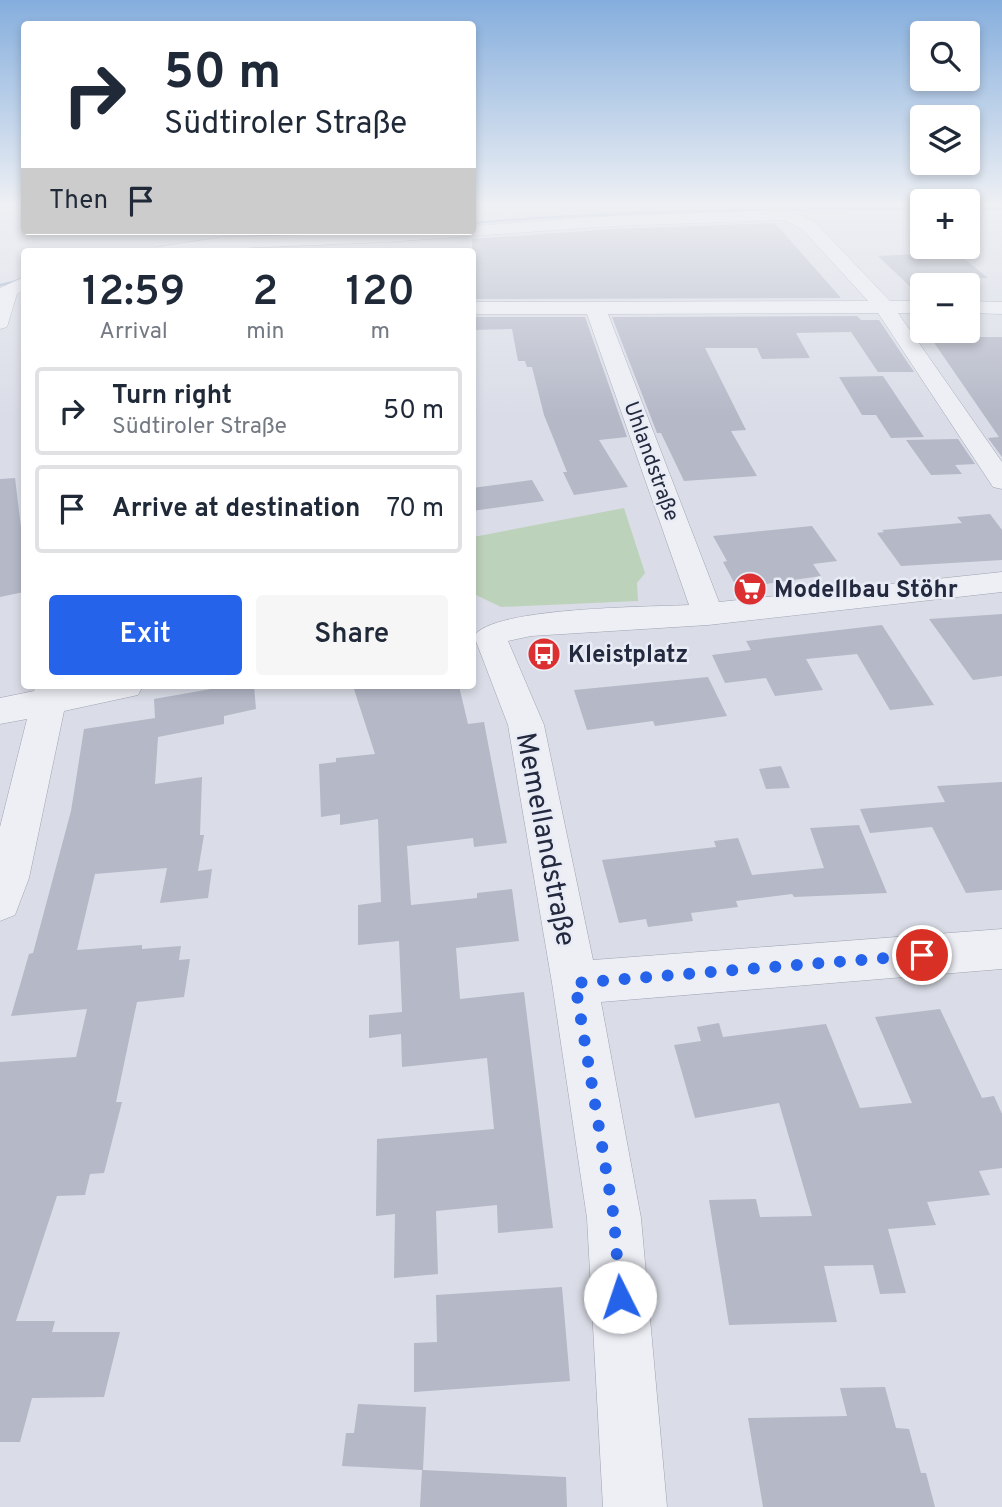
<!DOCTYPE html>
<meta charset="utf-8">
<style>
:root{--surface:#fff;--page:#f6f6f7;--text:#1f2937;--muted:#747a83;--line:#e0e1e3;--accent:#2563eb}
body{margin:0;font-family:Overpass,sans-serif;background:var(--page);color:var(--text);height:100vh;display:flex;flex-direction:column;font-size:26px;white-space:nowrap}
*{box-sizing:border-box;margin:0}
p{font-size:23px;color:var(--muted)}
.icon{flex:none;width:38px;height:38px;fill:none;stroke:currentColor;stroke-width:2;stroke-linecap:round;stroke-linejoin:round}
.map{position:relative;flex:1;overflow:hidden}
.side{position:absolute;left:21px;top:248px;width:455px;height:441px;display:flex;flex-direction:column;background:var(--surface);border-radius:7px;box-shadow:0 4px 10px #0003}
.side>*{flex:none}
.hud{position:absolute;left:21px;top:21px;width:455px;height:214px;border-radius:7px;box-shadow:0 4px 10px #0003;background:#fff;color:var(--text);overflow:hidden}
.fabs{position:absolute;left:910px;top:21px;display:grid;gap:14px}
.fabs a{display:grid;place-items:center;width:70px;height:70px;border-radius:7px;background:var(--surface);box-shadow:0 4px 10px #0003;font-size:35px}
.pin{position:absolute;display:grid;place-items:center;width:60px;height:60px;color:#fff;margin:-30px;border:4px solid #fff;border-radius:50%;box-shadow:0 2px 7px #0007}
.me{position:absolute;width:77px;margin:-38px;rotate:356deg;stroke-linejoin:round;filter:drop-shadow(0 0 5px #0008)}
.turn{display:flex;align-items:center;gap:24px;height:147px;padding:0 28px;font-size:32px}
.turn .icon{width:91px;height:91px;stroke-width:2.5}
.turn b{display:block;font-size:49px;line-height:60px}
.then{display:flex;align-items:center;height:66px;padding:0 28px;background:#0003;gap:14px;font-size:26px}
.eta{display:flex;justify-content:space-evenly;align-items:center;height:119px;text-align:center}
.eta b{font-size:42px;font-weight:600;line-height:49px}
.button{display:flex;gap:14px;margin-top:auto;padding:14px 28px}
.button a{flex:1;height:80px;border-radius:7px;background:var(--accent);color:#fff;font-size:28px;font-weight:600;line-height:80px;text-align:center}
.button a+a{background:var(--page);color:var(--text)}
ul{padding:0;list-style:none}
li{display:flex;align-items:center;gap:21px;height:88px;margin:0 14px 10px;padding:0 14px;border:4px solid var(--line);border-radius:7px}
li div{flex:1}
li b{display:block;font-size:26px}
li em{font-style:normal}
.map>svg:first-child{display:block}
.green{fill:#bdd2ba}
.lines{fill:none;stroke-linecap:round;stroke-linejoin:round}
.stream{fill:#90a5cc;fill-rule:evenodd}
.building{fill:#b4b8c7}
.minor-casing{stroke:#9fa3b1;stroke-width:1}
.minor{fill:#edeff5;fill-rule:evenodd}
.route{stroke:#2563eb;stroke-width:12;stroke-dasharray:0 21.6}
.labels{text-anchor:middle;stroke-width:5;stroke-linejoin:round;paint-order:stroke}
.far-street-label{font-size:21px;fill:#23293e;stroke:#e9ecf5}
.poi-label{font-size:24px;font-weight:bold;fill:#23293e;stroke:#e9ecf5;text-anchor:start}
.near-street-label{font-size:28px;fill:#23293e;stroke:#e9ecf5}
</style>
<div class="map">
<svg width="1002" height="1507" viewBox="0 0 1002 1507">
<rect width="100%" height="100%" fill="#dadde7"/>
<path class="green" d="M624,508l21,65 -8,10 1,18 -137,6 -25,-12 -3,-7v-51z"/>
<g class="lines">
<g class="stream">
<path d="M922,208v2c-150,0 -300,2 -450,14v-2c150,-13 300,-14 450,-14z"/>
<rect x="968" y="208" width="34" height="2"/>
<path d="M359,231h32l-2,1 -145,6 -2,-1 2,-1z"/>
<path d="M199,240l1,2 -55,10h-9z"/>
<path d="M24,278v2l-24,6v-2z"/>
</g>
</g>
<g class="building">
<path d="M775,223l66,75 -369,1v-60l141,-10z"/>
<path d="M956,252l32,26 -66,3v17l-44,-42z"/>
<path d="M857,316l4,4h18l35,52h-36l-27,-40 -55,1 14,25 -48,1 -5,-11h-52l41,82 -15,1 26,45 -73,5 -23,-48h-4l-45,-116z"/>
<path d="M472,317h113l42,120 -28,3 29,47 -54,8 -11,-23h4l-23,-57 -12,-48h-5l-2,-6h-7l-6,-32 -40,1z"/>
<path d="M926,331h49l5,6h22v120l-14,-19 11,-1z"/>
<path d="M883,376l20,30 21,31 -33,1 -15,-23h-14l-23,-38z"/>
<path d="M958,439l17,25 -20,1 7,9 -31,1 -25,-35z"/>
<path d="M15,478l9,74v40l-24,5v-118z"/>
<path d="M532,480l12,21 -72,10v-23z"/>
<path d="M990,514l12,16v30l-101,6 -24,-33 7,-1 -2,-2 80,-7 -5,-6z"/>
<path d="M812,526l25,35 -24,3 8,12 -84,12 -14,-26 4,-1 -14,-25z"/>
<path d="M1002,614v62l-29,4 -44,-61z"/>
<path d="M882,625l52,80 -44,5 -33,-56 -51,5 17,31 -48,6 -9,-18 -41,5 -13,-28 39,-5 -5,-9z"/>
<path d="M708,677l19,39 -72,10 -2,-5 -66,9 -13,-40z"/>
<path d="M228,686h26l2,23 -32,7v8l-66,13 -3,47 47,-7 -2,58h4l-6,36 14,-2 -4,29 -48,5 7,-35 -72,6 -18,76 65,-5v4l39,-3 -2,14 11,-1 -6,38 -47,5 -21,100h6l-18,71 -14,1 -5,21 -28,1 -41,125h39l-3,11h68l-16,65 -72,1 -12,44h-20v-380l76,-5 11,-48 -76,7 18,-62 4,-1 38,-142 13,-82 71,-11 -1,-19z"/>
<path d="M353,686h106l9,38 16,-2 23,121 -33,4 -1,-9 -66,8 4,59 66,-7v-5l35,-4 7,52 -63,7 4,51 64,-7 29,236 -55,5 -1,-28 -61,6 2,63 -44,4 1,-64 -19,2 1,-77 117,-10 -7,-71 -85,9 -1,-33 -32,4v-23l33,-3 -3,-71 -41,4v-40l23,-3 -3,-83 -38,6v-11l-19,3 -2,-53 17,-2v-4l39,-4z"/>
<path d="M781,766l9,22 -24,1 -7,-20z"/>
<path d="M1002,782v108l-36,3 -34,-66 -62,6 -10,-24 85,-7 -8,-16z"/>
<path d="M859,825l28,68 -93,4 -2,-3 -56,7 2,6 -47,6 2,8 -45,6 -2,-8 -27,4 -17,-63 114,-13 -2,-6 24,-3 14,37 72,-7 -14,-40z"/>
<path d="M940,1009l42,89 12,-2 8,18v54l-23,3 11,24 -63,7 9,23 -48,4 18,64 -26,1 -7,-29 -49,1 13,56 -108,3 -20,-125 47,-1 4,18 52,-1 -33,-113 -84,15 -21,-73 27,-4 -4,-14 22,-4 4,14 103,-13 34,84 52,-5 -37,-86z"/>
<path d="M562,1287l8,94 -156,11v-49l23,-1 -1,-47z"/>
<path d="M885,1387l11,41 13,1 12,44h5l9,34h-172l-15,-89 99,-2 -7,-28z"/>
<path d="M358,1404l68,3 -3,63 143,7 1,30h-147l2,-37 -80,-4 4,-33h8z"/>
</g>
<g class="lines">
<defs>
<g id="minor">
<path d="M787,210l28,12 75,79h32v12h-24l104,149v27l-9,-2 -115,-174 -270,1 111,288 283,-30v20l-294,33 -177,11 -23,5 36,84 49,235 409,-31v40l-401,33 40,216 26,289h-64l-16,-289 -35,-235 -44,-258 -34,-89c18,-29 176,-29 215,-31l-102,-291h-115v-12l396,-1 -65,-71 -19,-10 -171,6 -226,16 -238,10 9,-5 65,-10 249,-6v-5l141,-10z"/>
<path d="M24,277v13l-7,4 -10,33 -7,2v-41z"/>
<path d="M968,301l34,1v12l-34,-1z"/>
<path d="M35,686h108l-5,9 -74,16 -35,167 -14,37 -15,6v-94l27,-108 -27,5v-26l34,-7z"/>
</g>
</defs>
<use href="#minor" class="minor-casing"/>
<use href="#minor" class="minor"/>
</g>
<linearGradient id="sky" x2="0" y2="1"><stop stop-color="#85aedd"/><stop offset="0.49" stop-color="#eef0f4"/><stop offset="1" stop-color="#eef0f4" stop-opacity="0"/></linearGradient>
<rect width="1002" height="417" fill="url(#sky)"/>
<g class="lines">
<path class="route" d="M620,1297l-6,-79 -39,-235 347,-28"/>
</g>
<defs>
<symbol id="supermarket-disc" viewBox="-11 -11 22 22"><circle r="9.5" fill="#dc2f31" stroke="#e9ecf5"/><path d="M-6-5.5h2.5l.6 2H6L4.5 2H-2.5L-4.4-4H-6ZM-1.5 3.2a1.3 1.3 0 1 0 .1 0ZM3 3.2a1.3 1.3 0 1 0 .1 0Z" fill="#fff"/></symbol>
<symbol id="bus-disc" viewBox="-11 -11 22 22"><circle r="9.5" fill="#dc2f31" stroke="#e9ecf5"/><path d="M-5-6H5V4H4V6H2V4H-2V6H-4V4H-5ZM-3.5-4V0h7V-4ZM-3.5 1.2v1.5H-2V1.2ZM2 1.2v1.5H3.5V1.2Z" fill="#fff"/></symbol>
</defs>
<g fill-rule="evenodd">
<use href="#supermarket-disc" x="731" y="570" width="38" height="38"/>
<use href="#bus-disc" x="525" y="635" width="38" height="38"/>
</g>
<g class="labels">
<g class="far-street-label">
<text transform="translate(652 461) rotate(70)" y="7">Uhlandstraße</text>
</g>
<g class="poi-label">
<text x="774" y="597">Modellbau Stöhr</text>
<text x="568" y="662">Kleistplatz</text>
</g>
<g class="near-street-label">
<text transform="translate(547 839) rotate(79)" y="10">Memellandstraße</text>
</g>
</g>
</svg>
<div class="fabs">
<a><svg class="icon" aria-label="search" viewBox="0 0 24 24"><circle cx="10" cy="10" r="6"/><path d="M15 15l6 6"/></svg></a>
<a><svg class="icon" aria-label="layers" viewBox="0 0 24 24"><path d="M12 4l9 5-9 5-9-5zM3 14l9 5 9-5"/></svg></a>
<a>+</a>
<a>−</a>
</div>
<div class="pin" style="left:922px;top:955px;background:#d93025"><svg class="icon" aria-label="arrive" viewBox="0 0 24 24"><path d="M6 21V4h12l-3 4 3 4H6"/></svg></div>
<svg class="me" style="left:620px;top:1297px" viewBox="-20 -20 40 40"><circle r="19" fill="#fff"/><path d="M0-13L10 11 0 6-10 11z" fill="#2563eb"/></svg>
<div class="hud">
<div class="turn"><svg class="icon" aria-label="right" viewBox="0 0 24 24"><path d="M7 20v-9h11M14 6l5 5-5 5"/></svg><div><b>50 m</b>Südtiroler Straße</div></div>
<div class="then">Then<svg class="icon" aria-label="arrive" viewBox="0 0 24 24"><path d="M6 21V4h12l-3 4 3 4H6"/></svg></div>
</div>
<section class="side">
<div class="eta">
<div><b>12:59</b><p>Arrival</p></div>
<div><b>2</b><p>min</p></div>
<div><b>120</b><p>m</p></div>
</div>
<ul>
<li><svg class="icon" aria-label="right" viewBox="0 0 24 24"><path d="M7 20v-9h11M14 6l5 5-5 5"/></svg><div><b>Turn right</b><p>Südtiroler Straße</p></div><em>50 m</em></li>
<li><svg class="icon" aria-label="arrive" viewBox="0 0 24 24"><path d="M6 21V4h12l-3 4 3 4H6"/></svg><div><b>Arrive at destination</b></div><em>70 m</em></li>
</ul>
<div class="button"><a>Exit</a><a>Share</a></div>
</section>
</div>
